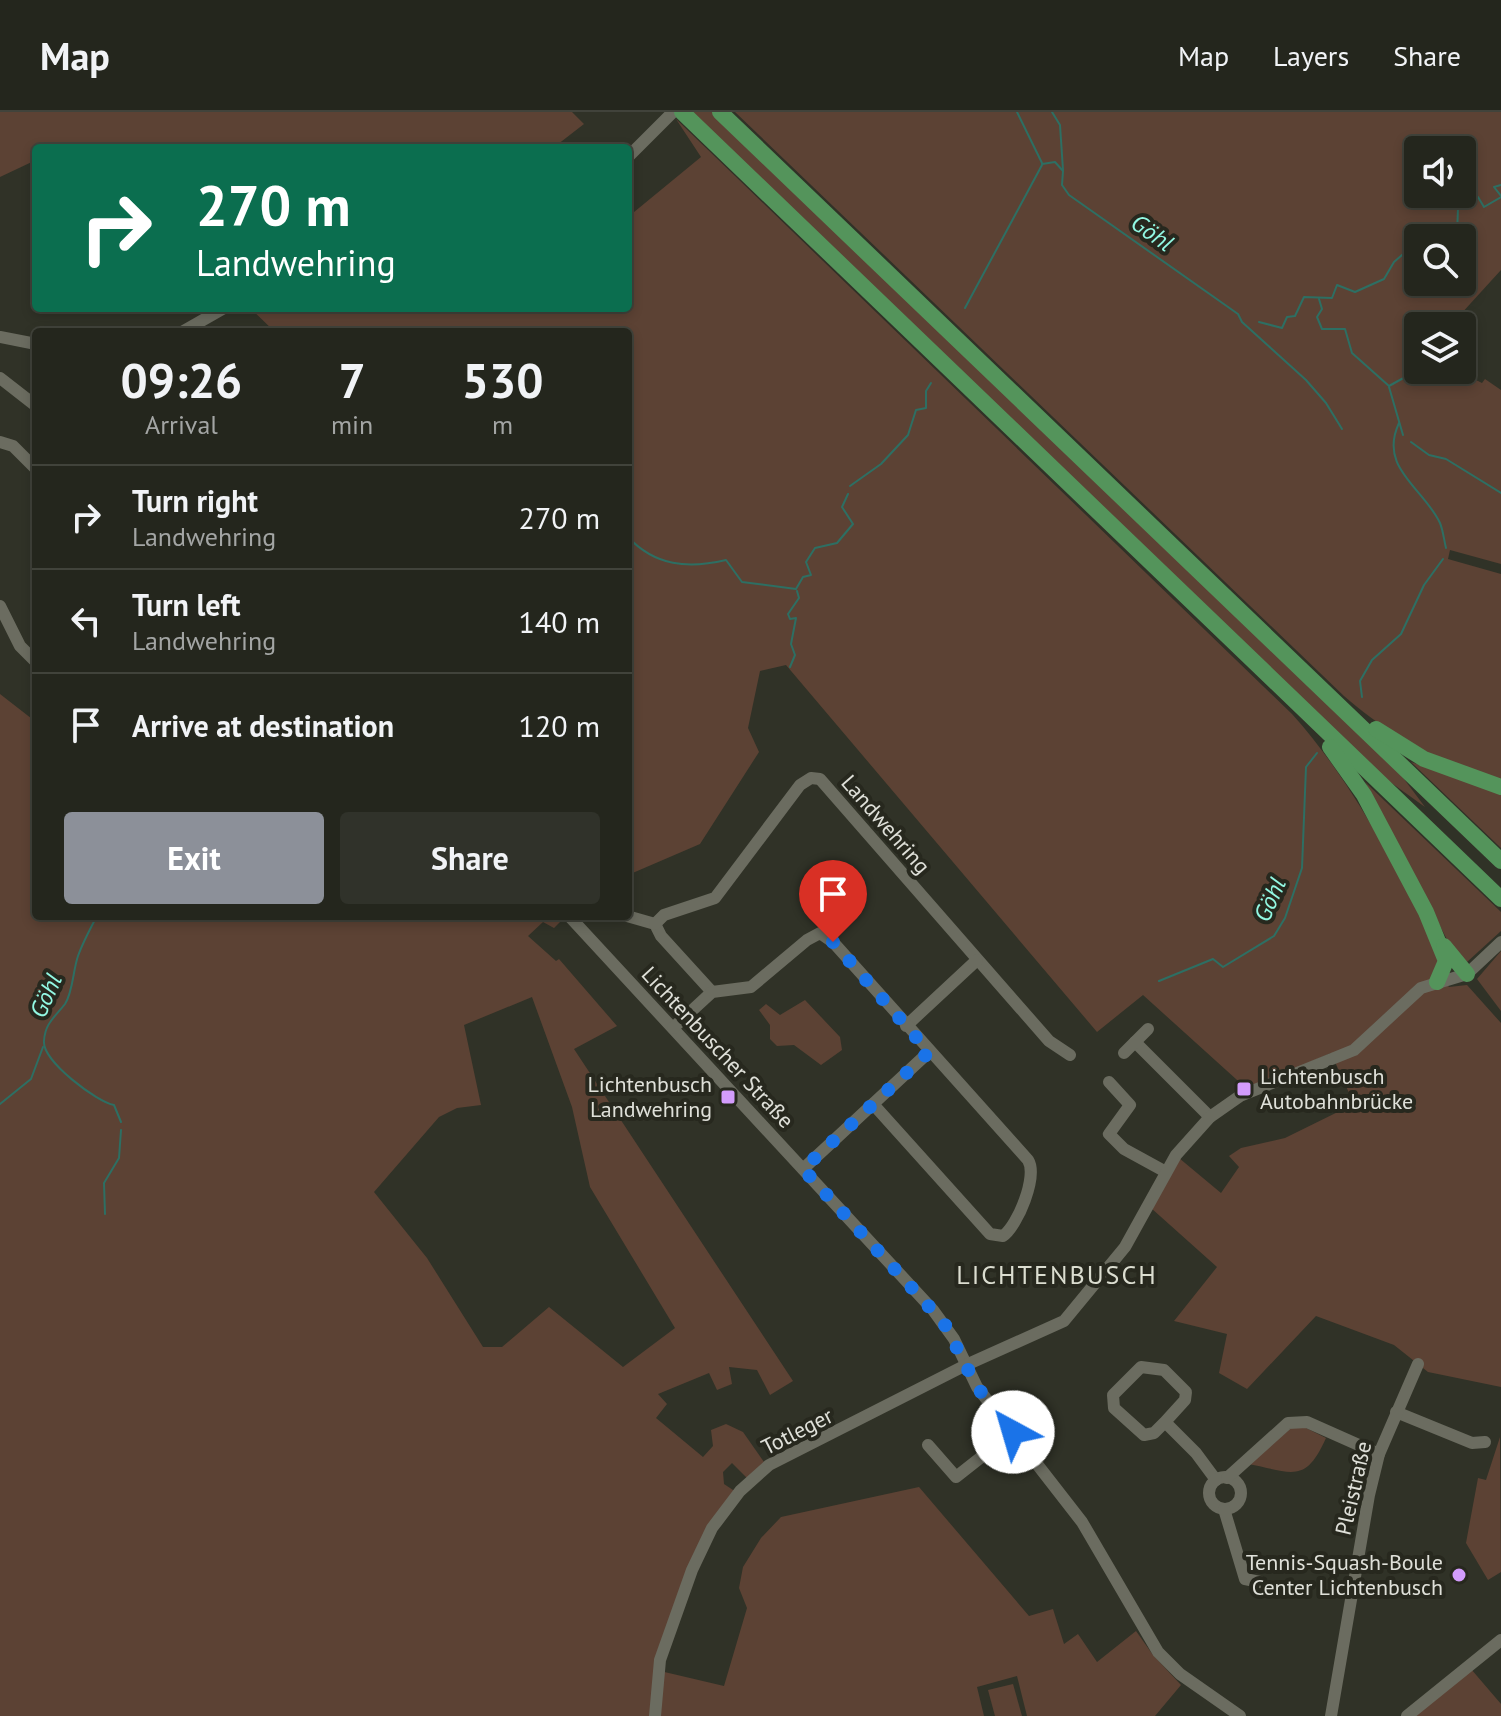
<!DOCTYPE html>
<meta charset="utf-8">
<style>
:root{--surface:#24261d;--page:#30322a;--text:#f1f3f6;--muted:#a3a5a4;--line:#41433b;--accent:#8c9099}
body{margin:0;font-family:"PT Sans",sans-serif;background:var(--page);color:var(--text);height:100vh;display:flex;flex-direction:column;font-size:30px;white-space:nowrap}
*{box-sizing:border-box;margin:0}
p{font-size:26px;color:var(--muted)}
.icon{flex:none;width:44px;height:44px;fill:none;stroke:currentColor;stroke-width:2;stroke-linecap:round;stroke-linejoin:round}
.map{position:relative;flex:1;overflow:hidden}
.drawer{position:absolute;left:32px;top:216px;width:600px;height:592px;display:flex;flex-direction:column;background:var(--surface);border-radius:8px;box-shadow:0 4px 12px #0003,0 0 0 2px var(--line)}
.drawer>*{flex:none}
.banner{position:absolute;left:32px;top:32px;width:600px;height:168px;border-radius:8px;box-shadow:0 4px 12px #0003,0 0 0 2px var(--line);background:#0b6e4f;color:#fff;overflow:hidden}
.tools{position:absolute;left:1404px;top:24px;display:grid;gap:16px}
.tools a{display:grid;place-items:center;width:72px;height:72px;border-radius:8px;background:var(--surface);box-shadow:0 4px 12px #0003,0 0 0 2px var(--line);font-size:40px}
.pin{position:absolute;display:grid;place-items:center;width:68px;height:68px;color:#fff;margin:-82px -34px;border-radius:50% 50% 50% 0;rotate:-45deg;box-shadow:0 0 8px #0007}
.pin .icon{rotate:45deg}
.me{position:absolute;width:88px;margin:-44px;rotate:321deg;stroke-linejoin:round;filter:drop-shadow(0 0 6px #0008)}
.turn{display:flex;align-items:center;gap:28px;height:168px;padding:0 32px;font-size:36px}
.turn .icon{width:104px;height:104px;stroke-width:2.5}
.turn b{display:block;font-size:56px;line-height:68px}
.eta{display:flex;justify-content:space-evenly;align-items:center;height:136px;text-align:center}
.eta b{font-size:48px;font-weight:700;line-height:56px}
.button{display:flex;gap:16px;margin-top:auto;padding:16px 32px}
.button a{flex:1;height:92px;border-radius:8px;background:var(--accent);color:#fff;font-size:32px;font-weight:700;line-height:92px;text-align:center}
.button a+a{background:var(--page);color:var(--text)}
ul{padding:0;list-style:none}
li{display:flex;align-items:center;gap:24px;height:104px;padding:0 32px;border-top:2px solid var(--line)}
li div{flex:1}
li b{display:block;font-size:30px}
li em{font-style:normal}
header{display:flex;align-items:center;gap:48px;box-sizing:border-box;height:112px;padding:0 40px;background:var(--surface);border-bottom:2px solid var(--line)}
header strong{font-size:38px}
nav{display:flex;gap:44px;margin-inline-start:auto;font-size:28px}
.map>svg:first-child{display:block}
.green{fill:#5c4234;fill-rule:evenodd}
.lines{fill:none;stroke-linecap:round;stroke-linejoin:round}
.stream{stroke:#2d6f63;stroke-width:2}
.minor{stroke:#6b6c60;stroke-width:12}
.highway{stroke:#54945b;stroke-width:16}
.route{stroke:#1a73e8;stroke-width:14;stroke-dasharray:0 25.2}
.poi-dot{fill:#d39cfc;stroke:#27281e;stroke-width:3}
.labels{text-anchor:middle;stroke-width:8;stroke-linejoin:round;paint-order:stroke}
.street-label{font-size:22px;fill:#dfe0d9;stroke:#27281e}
.poi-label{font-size:22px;fill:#dfe0d9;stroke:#27281e;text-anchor:end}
.water-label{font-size:24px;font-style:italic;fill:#92f8e3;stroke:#27281e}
.quarter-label{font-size:26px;letter-spacing:2px;fill:#dbddd0;stroke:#27281e}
</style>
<header>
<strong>Map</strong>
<nav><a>Map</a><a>Layers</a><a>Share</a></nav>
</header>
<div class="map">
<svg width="1501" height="1604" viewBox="0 0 1501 1604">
<rect width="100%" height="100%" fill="#303227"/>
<g class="green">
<path d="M0,0h572l12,12 -31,24h-517v12l-36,17z"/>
<path d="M688,0h26l684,659 27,36 -46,-33z"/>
<path d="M735,0h766v158l-51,56h-32v44h38l26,13 3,-4 16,11v174l-51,-14 -2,9 53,15v208c-62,-21 -107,-43 -157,-86zM1418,38h44v44h-44zM1418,126h44v44h-44z"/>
<path d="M676,7l616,595c63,70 104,155 148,237l-1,21 10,15 18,-2 34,38v364l-73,-15 -34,-27 -78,-29 -69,73 -28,-16 8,-39 -53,-13 43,-54 -66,-59 28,-50 42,35 18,-26 -10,-11 12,-8 44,-10 69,-34 -23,-51 -84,36 -104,-94 -46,37 -311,-367 -26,6 -12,57 11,24 -59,92 -72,31v-543h-353l-25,-24h378v-91l73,-60z"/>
<path d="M0,582l36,28v194h524l3,3 -9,9 -11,-6 -15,14 28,25 3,-2 58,67 -43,23 219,332 -23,14 -13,-25 -28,-3 3,17 -15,6 -8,-17 -51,21 9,10 -11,14 47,39 10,-11 -2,-16 15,-6 17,8 21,30 -17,16 -15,-15 -9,9 1,12 12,8 -27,32 -15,29 -38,117 68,16 23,-78 -8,-20 4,-21 18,-29 20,-21 138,-30 110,129 24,-7 11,35 14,-10 19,28 39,-31 17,24 28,30 -26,31h-128l-10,-40 -40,11 7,29h-984zM532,885l40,110 18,80 85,141 -52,39 -74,-60 -47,40h-19l-56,-89 -53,-66 65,-75 18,-9 24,-3 -17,-80z"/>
<path d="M1411,650l90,29v57z"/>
<path d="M1365,670l136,130v19l-34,31 -14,-11z"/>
<path d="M1501,839v60l-24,-32z"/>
<path d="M805,888l35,37 2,13 -21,15 -27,-20 -17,1 -7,-7v-14l-11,-15 7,-6 14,11z"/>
<path d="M1304,1315l22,11c-21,47 -34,34 -78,26l43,-36z"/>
<path d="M1500,1325l1,135 -13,8 -22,-37 12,-65 8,2z"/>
<path d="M1471,1557l30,35v12h-89z"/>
<path d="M1013,1572l9,32h-27l-7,-26z"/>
</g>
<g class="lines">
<g class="stream">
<path d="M1017,0l25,51"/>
<path d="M1052,0l8,13 3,45"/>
<path d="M1042,52l13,-2 8,9 -1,14 7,10 169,119 4,8 64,58 20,23 16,26"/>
<path d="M1501,73l-7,2 7,9"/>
<path d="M1421,126l36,-3 1,-27 20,-11 6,10 17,-10"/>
<path d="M1319,187l3,10 -5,8 5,12h23l7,24 37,33 29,-16"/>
<path d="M965,196l77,-143"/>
<path d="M1259,210l23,6 5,-11 8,-1 9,-19 28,1 5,-13 18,7 29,-13 10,-17 24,-21"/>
<path d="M1389,275l14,48"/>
<path d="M1399,311c-21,45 24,64 41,100 3,7 4,17 6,25"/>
<path d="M1411,330l18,13 17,4 55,34"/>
<path d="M850,374l31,-22 27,-29 8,-25 10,-2v-17l5,-8"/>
<path d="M628,425c27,29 60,32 98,23l16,22 54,7 7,-12 8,-2 -5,-13 9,-14 22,-5 16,-19 -11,-17 6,-13"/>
<path d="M790,555l5,-12 -4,-11 5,-26 -6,1 -2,-5 11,-16 -2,-7"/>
<path d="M1362,585l-2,-16 12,-21 29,-26 23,-49 19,-26"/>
<path d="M97,804c-7,13 -14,26 -19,40 -5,14 -5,36 -13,48 -10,13 -20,19 -21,37 -2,20 53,61 70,64l7,17"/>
<path d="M1159,869l54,-22 10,8 51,-31 11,-18 17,-50 4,-101 11,-14"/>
<path d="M0,992l31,-25 12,-32"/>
<path d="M105,1102l-1,-31 15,-25 2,-28"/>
</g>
<g class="minor">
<path d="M628,45l45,-45"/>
<path d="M182,220l42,-24"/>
<path d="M0,225l36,7"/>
<path d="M0,266l36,28"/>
<path d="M0,330l13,4 23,23"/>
<path d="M0,494l20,40 16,16"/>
<path d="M569,804l364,394 21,29 23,48 105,135 76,130 22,22 60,42"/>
<path d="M627,804l28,8 6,12 51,56"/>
<path d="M655,812l9,-9 51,-17 85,-113 11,-7 9,1 229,262 21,14"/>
<path d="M906,914l71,-66"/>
<path d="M673,916l39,-36 39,-5 56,-47 13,-7 13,9 195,218c10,16 -10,65 -25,76l-13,-2 -117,-130"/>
<path d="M1135,930l75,75"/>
<path d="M1124,941l24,-24"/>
<path d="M1109,970l21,23 -21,29 15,15 42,23"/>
<path d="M803,1057l126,-117"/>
<path d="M1396,1300l76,31 13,-1"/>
<path d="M1165,1310l-11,11 -10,2 -30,-27 -1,-13 28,-28 23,3 22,22 -1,8 -20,22 31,31 20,27"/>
<path d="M928,1333l28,32 57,-45"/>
<circle cx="1225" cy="1381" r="16"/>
<path d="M1227,1366l61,-55 19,-1 72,32"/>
<path d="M1224,1397l21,70 15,3"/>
<path d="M655,1604l5,-56 32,-90 20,-42 28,-37 29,-26 197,-100 98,-44 61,-74 51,-92 34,-38 30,-21 114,-46 67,-62 46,-14 34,-32"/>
<path d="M1331,1604l38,-221 10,-41 39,-90"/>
<path d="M1407,1604l94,-76"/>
</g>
<g class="highway">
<path d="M682,0l819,787"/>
<path d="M720,0l781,749"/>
<path d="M1376,617l48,30 77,28"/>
<path d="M1330,635l34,48 62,117 20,49 -9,21"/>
<path d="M1444,834l23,28"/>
</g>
</g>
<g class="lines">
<path class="route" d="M833,830l96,110 -126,117 141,154 33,64 36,45"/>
</g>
<g class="poi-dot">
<rect x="1236" y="969" width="16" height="16" rx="4"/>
<rect x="720" y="977" width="16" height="16" rx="4"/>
<circle cx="1459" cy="1463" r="8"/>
</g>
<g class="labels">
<g class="street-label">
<text transform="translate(886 712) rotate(49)" y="8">Landwehring</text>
<text transform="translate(718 935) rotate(47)" y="8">Lichtenbuscher Straße</text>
<text transform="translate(797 1319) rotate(-27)" y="8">Totleger</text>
<text transform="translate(1353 1376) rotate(-77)" y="8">Pleistraße</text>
</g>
<g class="poi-label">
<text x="1260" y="972" text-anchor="start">Lichtenbusch<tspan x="1260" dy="25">Autobahnbrücke</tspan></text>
<text x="712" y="980">Lichtenbusch<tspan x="712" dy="25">Landwehring</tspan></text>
<text x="1443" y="1458">Tennis-Squash-Boule<tspan x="1443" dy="25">Center Lichtenbusch</tspan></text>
</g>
<g class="water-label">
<text transform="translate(1152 121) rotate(35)" y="8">Göhl</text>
<text transform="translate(1270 788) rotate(-66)" y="8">Göhl</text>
<text transform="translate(46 884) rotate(-66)" y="8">Göhl</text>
</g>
<g class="quarter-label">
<text x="1057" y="1172">LICHTENBUSCH</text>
</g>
</g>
</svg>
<div class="tools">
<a><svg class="icon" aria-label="sound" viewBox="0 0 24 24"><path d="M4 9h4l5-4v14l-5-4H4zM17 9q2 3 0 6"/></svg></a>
<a><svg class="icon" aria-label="search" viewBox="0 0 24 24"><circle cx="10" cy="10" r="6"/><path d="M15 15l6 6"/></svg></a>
<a><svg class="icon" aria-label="layers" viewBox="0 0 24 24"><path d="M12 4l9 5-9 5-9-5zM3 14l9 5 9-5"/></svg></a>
</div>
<div class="pin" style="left:833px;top:830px;background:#d93025"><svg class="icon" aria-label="arrive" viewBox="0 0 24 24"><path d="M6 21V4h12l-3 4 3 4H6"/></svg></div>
<svg class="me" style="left:1013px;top:1320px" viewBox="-20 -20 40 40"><circle r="19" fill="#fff"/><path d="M0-13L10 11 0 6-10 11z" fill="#1a73e8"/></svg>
<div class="banner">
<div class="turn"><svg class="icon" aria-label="right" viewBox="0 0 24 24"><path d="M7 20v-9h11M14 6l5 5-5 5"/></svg><div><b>270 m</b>Landwehring</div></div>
</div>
<section class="drawer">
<div class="eta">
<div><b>09:26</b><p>Arrival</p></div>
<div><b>7</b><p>min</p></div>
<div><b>530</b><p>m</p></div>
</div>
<ul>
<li><svg class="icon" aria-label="right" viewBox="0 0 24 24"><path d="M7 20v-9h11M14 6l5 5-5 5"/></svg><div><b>Turn right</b><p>Landwehring</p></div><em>270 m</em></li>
<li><svg class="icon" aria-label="left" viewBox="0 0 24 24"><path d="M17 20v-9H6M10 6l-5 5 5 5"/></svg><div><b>Turn left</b><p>Landwehring</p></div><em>140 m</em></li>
<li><svg class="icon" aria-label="arrive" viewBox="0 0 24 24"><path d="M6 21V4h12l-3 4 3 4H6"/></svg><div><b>Arrive at destination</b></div><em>120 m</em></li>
</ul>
<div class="button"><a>Exit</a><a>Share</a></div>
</section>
</div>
